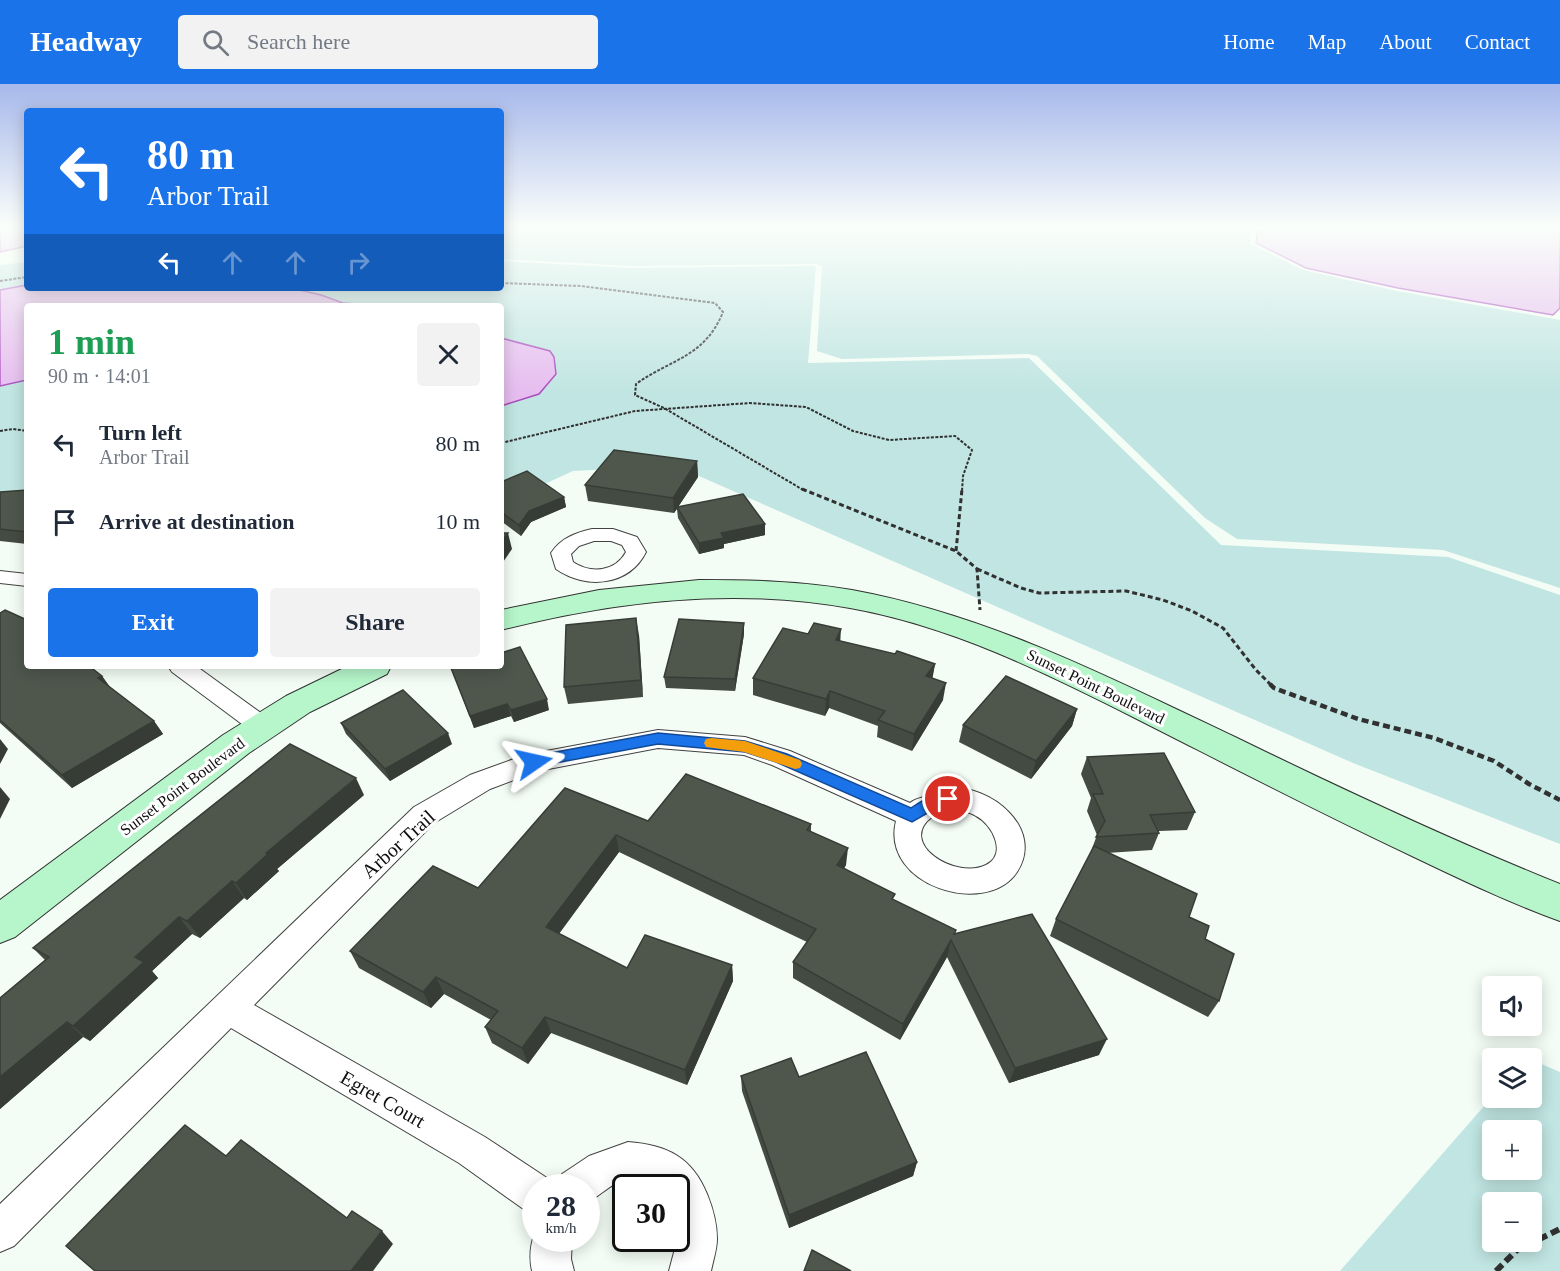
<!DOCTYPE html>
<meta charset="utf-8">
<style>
:root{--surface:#fff;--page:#f2f2f3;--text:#1f2937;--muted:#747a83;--accent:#1a73e8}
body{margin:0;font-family:Georgia,serif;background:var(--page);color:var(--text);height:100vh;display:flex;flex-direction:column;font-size:22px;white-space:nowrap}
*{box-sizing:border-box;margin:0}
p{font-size:20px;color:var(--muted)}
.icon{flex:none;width:33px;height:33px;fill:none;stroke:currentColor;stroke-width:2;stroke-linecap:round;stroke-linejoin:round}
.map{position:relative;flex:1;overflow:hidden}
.sheet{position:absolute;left:24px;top:219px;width:480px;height:366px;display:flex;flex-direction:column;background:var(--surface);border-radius:6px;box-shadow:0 3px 15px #0003}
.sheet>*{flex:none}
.top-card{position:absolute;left:24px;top:24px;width:480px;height:183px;border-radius:6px;box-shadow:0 3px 15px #0003;background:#1a73e8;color:#fff;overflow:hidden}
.buttons{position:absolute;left:1482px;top:892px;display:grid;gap:12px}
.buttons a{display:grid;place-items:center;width:60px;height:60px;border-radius:6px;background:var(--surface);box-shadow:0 3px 15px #0003;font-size:30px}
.speed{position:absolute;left:522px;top:1090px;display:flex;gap:12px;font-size:30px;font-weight:700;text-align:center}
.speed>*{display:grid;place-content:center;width:78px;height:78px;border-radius:50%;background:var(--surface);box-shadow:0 3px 15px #0003;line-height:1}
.speed small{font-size:15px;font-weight:400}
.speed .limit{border:3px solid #111;border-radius:9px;background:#fff;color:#111}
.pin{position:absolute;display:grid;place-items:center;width:51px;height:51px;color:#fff;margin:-26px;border:3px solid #fff;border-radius:50%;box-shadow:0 2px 6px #0007}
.me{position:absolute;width:66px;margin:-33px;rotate:79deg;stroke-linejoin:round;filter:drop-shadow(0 0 4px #0008)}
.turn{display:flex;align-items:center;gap:21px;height:126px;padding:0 24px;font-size:27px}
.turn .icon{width:78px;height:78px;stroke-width:2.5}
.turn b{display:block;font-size:42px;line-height:51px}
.lanes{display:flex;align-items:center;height:57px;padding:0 24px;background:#0003;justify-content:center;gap:30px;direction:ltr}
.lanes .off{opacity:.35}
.round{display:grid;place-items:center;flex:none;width:63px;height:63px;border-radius:6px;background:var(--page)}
.headline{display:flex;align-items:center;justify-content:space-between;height:102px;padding:0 24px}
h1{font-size:36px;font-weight:600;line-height:45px;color:#1e9e55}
.action{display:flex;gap:12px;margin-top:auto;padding:12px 24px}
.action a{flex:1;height:69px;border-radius:6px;background:var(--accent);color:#fff;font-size:24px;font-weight:600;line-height:69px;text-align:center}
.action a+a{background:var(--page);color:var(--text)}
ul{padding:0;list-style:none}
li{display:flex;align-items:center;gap:18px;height:78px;padding:0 24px}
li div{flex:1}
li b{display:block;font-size:22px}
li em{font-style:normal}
header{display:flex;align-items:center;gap:36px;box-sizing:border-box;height:84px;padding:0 30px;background:var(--accent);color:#fff}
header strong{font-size:28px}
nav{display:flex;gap:33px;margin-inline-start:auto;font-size:21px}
.search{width:420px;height:54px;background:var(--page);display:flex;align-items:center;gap:15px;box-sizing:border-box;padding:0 21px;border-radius:6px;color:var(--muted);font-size:22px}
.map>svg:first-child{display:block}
.green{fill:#c0e5e2;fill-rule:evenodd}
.water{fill:#e6bdef;stroke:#ab4dbe;stroke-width:1.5}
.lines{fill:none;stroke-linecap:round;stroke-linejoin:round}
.street-casing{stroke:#424242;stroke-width:2}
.secondary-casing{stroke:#313131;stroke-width:2}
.path-far3{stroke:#313131;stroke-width:2;stroke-dasharray:3 1.5;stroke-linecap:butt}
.path-far2{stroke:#313131;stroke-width:3;stroke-dasharray:5 3;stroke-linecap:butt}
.path-far1{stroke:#313131;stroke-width:4.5;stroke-dasharray:7 4;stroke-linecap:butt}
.path{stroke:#313131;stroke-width:6;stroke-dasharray:9 4.5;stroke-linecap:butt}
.street{fill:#fff;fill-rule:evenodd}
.secondary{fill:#b6f6ca;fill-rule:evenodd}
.wall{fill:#444b42}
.shaded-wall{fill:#373d36}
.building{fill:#4f574d;stroke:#373d36;stroke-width:1.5}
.route{fill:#1a73e8;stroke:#114b97;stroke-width:1.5}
.slow{fill:#f59e0b}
.labels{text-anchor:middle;stroke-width:6;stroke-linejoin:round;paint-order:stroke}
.street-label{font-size:16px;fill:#0f0f0f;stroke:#fff}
.near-street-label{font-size:20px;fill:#0f0f0f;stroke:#fff}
</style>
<header>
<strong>Headway</strong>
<div class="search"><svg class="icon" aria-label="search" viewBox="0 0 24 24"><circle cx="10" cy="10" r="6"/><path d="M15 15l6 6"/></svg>Search here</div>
<nav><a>Home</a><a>Map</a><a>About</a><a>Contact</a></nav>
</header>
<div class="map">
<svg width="1560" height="1187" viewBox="0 0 1560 1187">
<rect width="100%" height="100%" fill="#f3fdf5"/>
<g class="green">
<path d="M501,144h744l6,3 -1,13 53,26 94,21 163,29v268l-117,-38 -206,-11 -32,-21 -168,-162 -9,-2 -186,5 -25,-8 5,-85 -6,-2 -183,2 -132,-7z"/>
<path d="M501,177l130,7 185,-2 -8,97 221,-5 192,187 227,12 112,38v249l-207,-81 -677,-297 -103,5 -72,33v-198h-474v199l-27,4v-244l27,-3v26h474z"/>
<path d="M1532,976l28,12v199h-220l152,-174 40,1zM1492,1047h40v39h-40zM1492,1119h40v39h-40z"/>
</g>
<g class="water">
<path d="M0,144h27v18l-27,6z"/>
<path d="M1258,144h302v80l-7,7 -155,-27 -92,-20 -50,-25z"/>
<path d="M27,201v3h264l30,7 22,8 38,3h-354v74l-27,6v-96z"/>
<path d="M501,254l49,13 4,6 2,17 -17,20 -38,12z"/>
</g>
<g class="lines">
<defs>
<g id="street">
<path d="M592,445h21l24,8 9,15c-17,34 -60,38 -90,17l-5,-16c10,-15 24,-20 41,-24zM594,457h17l11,4 4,7c-11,20 -35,22 -53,10l-2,-8 8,-8z"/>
<path d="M0,487l27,3v12l-27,-3z"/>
<path d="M168,582h28l76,55 4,6 -4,6 -9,3 -9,-3 -82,-61z"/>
<path d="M658,646l87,7 45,14 120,52c5,-4 11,-5 17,-7 6,-3 14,-7 21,-8 43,-4 97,41 69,84 -30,46 -137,14 -121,-51l-124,-56 -28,-10 -86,-7 -120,23 -48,18 -56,34 -180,182 231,132 65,43 3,8h-17v25l-14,-5 -63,-45 -228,-135 -217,218 -14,6v-48l414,-397 56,-32 55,-20zM949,726c10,0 19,1 27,6 16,8 32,38 10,49 -31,15 -89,-22 -54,-48 4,-4 12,-5 17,-7z"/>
<path d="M628,1058c39,3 64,15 79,52 6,15 10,29 10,45 0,10 -4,22 -6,32h-42l8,-30 -1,-53c-21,0 -39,-12 -61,-4 -10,5 -18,14 -29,19v-15h-29l5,-14 27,-18z"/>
<path d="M536,1146v9h36l-1,20 3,12h-42c-3,-14 -2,-27 4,-41z"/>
</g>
<g id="secondary">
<path d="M699,496c51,0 102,1 153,10 136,25 259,88 383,147 107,52 215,103 325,147v37c-50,-18 -98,-41 -146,-64 -94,-44 -186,-92 -279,-139 -91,-46 -184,-92 -285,-110 -117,-21 -235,-7 -349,22v-20l98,-20z"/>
<path d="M348,582h43l-4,8 -77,38 -61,41 -234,184 -15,6v-43l223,-165 63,-39z"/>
</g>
</defs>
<use href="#street" class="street-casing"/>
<use href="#secondary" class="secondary-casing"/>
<g class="path-far3">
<path d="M0,197l27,-4"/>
<path d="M501,199l80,3 134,17 8,9c-18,45 -52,47 -87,72l-1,11 29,13 141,83"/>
<path d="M0,347l13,-2 14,2"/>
<path d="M501,359l134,-32 115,-8 56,4 47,24 36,9 66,-4 17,14 -9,26 -1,15"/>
</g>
<g class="path-far2">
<path d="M802,405l154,62 21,18 3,41"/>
<path d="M956,467l6,-62"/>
<path d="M977,485l44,19 18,5 87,-2 37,9 29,11 31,17 33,42 15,15"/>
</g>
<path class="path-far1" d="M1270,600l4,4 84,31 76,19 60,23 35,23 31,16"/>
<path class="path" d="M1496,1187l21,-21 43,-21"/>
<use href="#street" class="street"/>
<use href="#secondary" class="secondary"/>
</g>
<g class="wall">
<path d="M697,377l1,16 -20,30 87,28 -41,9v4l-25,6 -21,-36 -1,-9 -3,4 -86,-12 -3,-16z"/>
<path d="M501,398l63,15 2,10 -35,15 -10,14 -20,-15z"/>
<path d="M27,406v54l-27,-3v-49z"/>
<path d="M0,529l102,63 8,11 44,34 9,13 -91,54 -72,-65z"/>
<path d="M744,539v11l-9,57 -69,-3 -2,-11z"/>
<path d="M808,550l127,30 -3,14 11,22 -31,51 -35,-14 1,-11 -49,-18 -4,8 -72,-21v-17z"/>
<path d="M639,551l4,62 -75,7 -4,-17z"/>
<path d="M451,584l98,42 -35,12 -3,-6 -37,12z"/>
<path d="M1077,625l-5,17 -41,53 -72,-37 4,-17z"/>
<path d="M341,639l111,21 -62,37 -44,-47z"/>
<path d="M1087,673l108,55 -8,18 -28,1v2l-7,17 -45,3 82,64 16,22 14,62 -11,16 -158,-81 6,-17 34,-65 7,-19 -10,-24 4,-13 -10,-24z"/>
<path d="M364,711l-87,74 2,2 -32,29 -3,-2 -44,40 -8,-4 -40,37 6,7 -68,63 -7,-4 -83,72v-111l45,-38 -12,-12z"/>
<path d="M648,737l163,3v8l35,33 -2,3 50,32 61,34 144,121 -90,28 -62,-126 -47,83 -107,-62v-16l14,-20 -188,-90 -60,82 68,34 105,-3 1,16 -46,104 -136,-52 -23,31 -36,-21 -7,-16 6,-7 -47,-26 -13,14 -72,-40 -9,-17 128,-63z"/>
<path d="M741,992l58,1 118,85 -4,14 -124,52 -47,-137z"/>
</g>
<g class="shaded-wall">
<path d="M697,377l1,16 -24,36 -1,-15z"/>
<path d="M564,413l2,10 -35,15 -10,14 -2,-11 10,-14z"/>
<path d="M765,440v11l-41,9v4l-25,6v-11l22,-10z"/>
<path d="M508,449l4,16 -11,16v-22z"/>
<path d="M636,534l3,17 4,62 -2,-17z"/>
<path d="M744,539v11l-9,57v-12z"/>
<path d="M841,545l-1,17 -4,-6z"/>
<path d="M935,580l-3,17 -6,-5z"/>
<path d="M102,592l9,13 -13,-11z"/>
<path d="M946,599l-3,17 -31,51 2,-17z"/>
<path d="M830,607l-1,17 -4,8 1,-17z"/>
<path d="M547,615l2,11 -35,12 -3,-12z"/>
<path d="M507,620l4,12 -37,12 -4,-12z"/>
<path d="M1077,625l-5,17 -41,53 5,-18z"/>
<path d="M154,637l9,13 -91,54 -10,-13z"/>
<path d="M448,649l4,11 -62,37 -5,-12z"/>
<path d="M0,655l8,10 -8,15z"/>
<path d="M356,694l8,17 -87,74 2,2 -32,29 -11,-17 30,-30z"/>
<path d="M0,703l10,12 -10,20z"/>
<path d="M616,751l3,17 -68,92 -5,-17z"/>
<path d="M848,764l-2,17 -10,17 1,-17z"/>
<path d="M232,797l12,17 -44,40 -13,-17z"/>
<path d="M179,833l13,17 -40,37 6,7 -68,63 -17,-15 62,-69z"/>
<path d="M951,856l-4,17 -47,83 3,-16z"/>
<path d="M732,881l1,16 -46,104 -2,-15z"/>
<path d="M436,893l8,17 -13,14 -8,-16z"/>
<path d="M545,933l6,16 -23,31 -6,-16z"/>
<path d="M67,938l16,15 -83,72v-32z"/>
<path d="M1107,955l-8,16 -90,28 6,-15z"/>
<path d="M917,1078l-4,14 -124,52v-13z"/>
<path d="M382,1147l11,13 -20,27h-22z"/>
</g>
<g class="building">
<path d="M614,366l83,11 -24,37 -88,-13z"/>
<path d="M527,387l37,26 -35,14 -10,14 -18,-13v-30z"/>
<path d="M27,406v42l-27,-3v-37z"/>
<path d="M743,410l22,30 -44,9 3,5 -25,5 -22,-36z"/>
<path d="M501,449h7l-7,10z"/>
<path d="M5,526l22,10v46h62l13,10 -4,2 56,43 -92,54 -62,-55v-107z"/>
<path d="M636,534l5,62 -77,7 2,-62z"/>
<path d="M679,535l65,4 -9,56 -71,-2z"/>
<path d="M814,539l27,6 -5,11 59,14 2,-3 38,13 -9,12 20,7 -32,51 -36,-14 7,-9 -55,-20 -4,8 -73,-21 30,-50 25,6z"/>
<path d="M520,563l27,52 -36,11 -4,-6 -37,12 -19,-48 6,-2h44v-13z"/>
<path d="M1006,592l71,33 -41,52 -73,-36z"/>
<path d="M403,606l45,43 -63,36 -44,-46z"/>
<path d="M290,660l66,34 -90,75 2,1 -32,29 -4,-2 -45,40 -8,-4 -44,40 9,5 -71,64 -6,-4 -67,55v-79l49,-41 -16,-9z"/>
<path d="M1164,669l31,59 -45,3 9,18 -63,4 9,-16 -12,-27h10l-16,-37z"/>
<path d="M686,690l125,50 -4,6 41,18 -11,17 58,29 -3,5 64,31 -2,4 78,-20 75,125 -92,29 -64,-128 -48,84 -110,-62 23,-33 -200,-94 -70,92 81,41 18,-33 87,30 -47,105 -140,-53 -23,31 -37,-21 13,-16 -62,-34 -13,15 -73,-41 83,-85 45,22 87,-100 83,33z"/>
<path d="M1094,762l103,48 -8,23 20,9 -4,13 29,15 -15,47 -163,-82z"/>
<path d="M866,968l51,110 -128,53 -48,-139 50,-18 8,19z"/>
<path d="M185,1041l41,31 15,-16 106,78 5,-7 30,20 -31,40h-256l-29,-25z"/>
<path d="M812,1166l39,21h-47z"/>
</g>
<linearGradient id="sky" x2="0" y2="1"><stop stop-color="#a7b8eb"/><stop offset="0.46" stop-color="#fafefa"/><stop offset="1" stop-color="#fafefa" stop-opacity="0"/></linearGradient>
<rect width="1560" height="310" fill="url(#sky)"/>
<path class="route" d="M658,649l87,8 42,13 124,54c12,-8 27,-18 42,-14l2,5 -2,4 -15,4 -26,15 -136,-60 -31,-10 -87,-8 -124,23 -5,-1 -3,-4 3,-4 5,-2z"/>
<path class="slow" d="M711,654l34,3 55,19 2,4 -2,4 -5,1 -51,-17 -38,-5 -2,-4 2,-4z"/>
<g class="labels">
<g class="street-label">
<text transform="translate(1096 602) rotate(26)" y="6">Sunset Point Boulevard</text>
<text transform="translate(182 702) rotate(-37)" y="6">Sunset Point Boulevard</text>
</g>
<g class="near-street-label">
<text transform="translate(398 760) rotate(-42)" y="7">Arbor Trail</text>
<text transform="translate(383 1015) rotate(30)" y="7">Egret Court</text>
</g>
</g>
</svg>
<div class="buttons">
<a><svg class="icon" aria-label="sound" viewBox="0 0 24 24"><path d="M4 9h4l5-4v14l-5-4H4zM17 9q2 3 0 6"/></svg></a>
<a><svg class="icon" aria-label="layers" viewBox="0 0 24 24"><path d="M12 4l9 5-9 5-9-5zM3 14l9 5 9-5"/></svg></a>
<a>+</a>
<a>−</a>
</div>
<div class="speed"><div>28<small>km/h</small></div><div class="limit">30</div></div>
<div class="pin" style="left:948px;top:715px;background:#d93025"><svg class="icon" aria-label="arrive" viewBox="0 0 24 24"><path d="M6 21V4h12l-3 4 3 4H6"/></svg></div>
<svg class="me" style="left:534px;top:678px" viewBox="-20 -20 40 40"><path d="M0-17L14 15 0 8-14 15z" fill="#1a73e8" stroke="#fff" stroke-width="4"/></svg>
<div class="top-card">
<div class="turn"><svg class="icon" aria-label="left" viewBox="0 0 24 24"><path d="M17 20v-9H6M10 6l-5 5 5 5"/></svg><div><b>80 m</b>Arbor Trail</div></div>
<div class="lanes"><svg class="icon" aria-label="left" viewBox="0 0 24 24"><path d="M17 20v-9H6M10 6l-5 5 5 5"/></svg><svg class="icon off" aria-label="ahead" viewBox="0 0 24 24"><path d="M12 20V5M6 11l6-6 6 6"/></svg><svg class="icon off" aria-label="ahead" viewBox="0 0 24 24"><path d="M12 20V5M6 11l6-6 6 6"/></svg><svg class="icon off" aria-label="right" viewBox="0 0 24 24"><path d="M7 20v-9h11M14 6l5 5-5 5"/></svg></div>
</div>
<section class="sheet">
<div class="headline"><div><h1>1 min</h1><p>90 m · 14:01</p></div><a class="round"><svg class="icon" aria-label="close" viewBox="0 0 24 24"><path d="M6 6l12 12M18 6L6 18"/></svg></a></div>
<ul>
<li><svg class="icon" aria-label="left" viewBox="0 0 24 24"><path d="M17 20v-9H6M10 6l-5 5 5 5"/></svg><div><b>Turn left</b><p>Arbor Trail</p></div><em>80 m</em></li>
<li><svg class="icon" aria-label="arrive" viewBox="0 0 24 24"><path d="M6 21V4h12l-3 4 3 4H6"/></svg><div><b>Arrive at destination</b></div><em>10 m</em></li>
</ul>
<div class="action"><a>Exit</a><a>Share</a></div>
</section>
</div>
